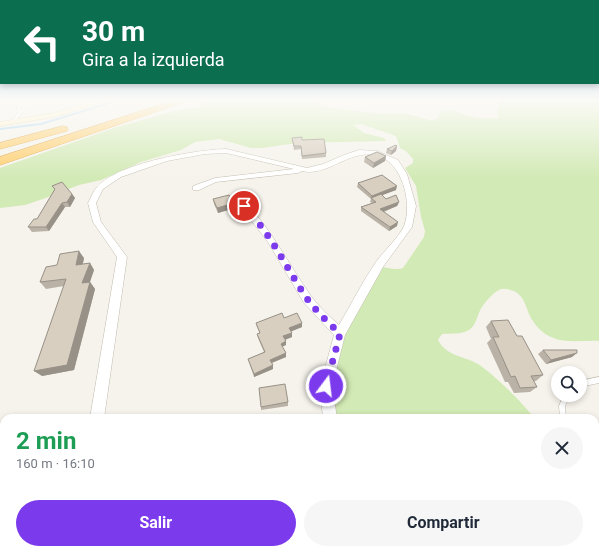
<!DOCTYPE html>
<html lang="es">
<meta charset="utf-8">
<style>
:root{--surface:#fff;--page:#f6f6f7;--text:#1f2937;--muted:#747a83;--accent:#7c3aed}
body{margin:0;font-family:Roboto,sans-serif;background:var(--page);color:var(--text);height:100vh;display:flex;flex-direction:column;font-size:15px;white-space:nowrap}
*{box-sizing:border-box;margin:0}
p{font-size:13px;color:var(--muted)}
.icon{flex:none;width:22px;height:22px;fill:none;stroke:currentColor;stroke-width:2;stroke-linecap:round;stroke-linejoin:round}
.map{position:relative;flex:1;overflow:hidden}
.side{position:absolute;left:0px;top:414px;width:599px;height:140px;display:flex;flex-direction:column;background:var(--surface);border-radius:12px 12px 0 0;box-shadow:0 2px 6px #0003}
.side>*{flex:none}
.hud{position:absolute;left:0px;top:0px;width:599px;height:84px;box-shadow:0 2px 6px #0003;background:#0b6e4f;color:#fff;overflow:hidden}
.fabs{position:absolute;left:551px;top:366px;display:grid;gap:8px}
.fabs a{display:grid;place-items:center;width:36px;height:36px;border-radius:50%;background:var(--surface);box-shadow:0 2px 6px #0003;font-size:20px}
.pin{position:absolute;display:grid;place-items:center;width:34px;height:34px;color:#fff;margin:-17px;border:2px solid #fff;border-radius:50%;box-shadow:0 1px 4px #0007}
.me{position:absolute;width:44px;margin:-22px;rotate:15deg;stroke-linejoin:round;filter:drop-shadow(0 0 3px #0008)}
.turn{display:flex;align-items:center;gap:14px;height:84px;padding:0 16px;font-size:18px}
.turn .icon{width:52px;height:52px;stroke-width:2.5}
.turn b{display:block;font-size:28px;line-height:34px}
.round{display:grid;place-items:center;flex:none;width:42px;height:42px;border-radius:21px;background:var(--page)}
.head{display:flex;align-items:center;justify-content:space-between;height:68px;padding:0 16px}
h1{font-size:24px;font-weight:700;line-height:30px;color:#1e9e55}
.action{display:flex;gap:8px;margin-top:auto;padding:8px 16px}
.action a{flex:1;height:46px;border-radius:24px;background:var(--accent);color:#fff;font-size:16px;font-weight:700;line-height:46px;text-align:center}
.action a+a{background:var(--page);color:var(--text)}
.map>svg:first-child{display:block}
.green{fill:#d2eab5}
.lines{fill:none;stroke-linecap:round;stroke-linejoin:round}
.stream{stroke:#a9d4f2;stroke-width:2}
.service-casing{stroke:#c2bbae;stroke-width:1}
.minor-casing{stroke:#c2bbae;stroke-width:1}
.secondary-casing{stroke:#d6c79b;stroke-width:1}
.motorway-casing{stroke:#e0a43c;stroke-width:1}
.service{fill:#fff;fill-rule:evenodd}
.minor{fill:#fff;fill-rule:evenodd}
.secondary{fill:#fff3cd;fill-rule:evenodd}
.motorway{fill:#ffcf6e;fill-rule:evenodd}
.wall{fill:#bab2a6}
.shaded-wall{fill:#979187}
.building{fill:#d8cfc1;stroke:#979187}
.route{stroke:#7c3aed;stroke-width:7;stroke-dasharray:0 12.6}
</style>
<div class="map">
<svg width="599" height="554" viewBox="0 0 599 554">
<rect width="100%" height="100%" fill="#f6f3ec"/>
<g class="green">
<path d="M209,101h102l20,7 51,6 22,-1 29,8 6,-4v-3l3,-3c12,-3 20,4 31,6 7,2 16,1 24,1l2,-1 -2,-4 2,-9 -2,-3h102v240c-16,-1 -33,3 -48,-4 -7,-3 -14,-9 -18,-16 -8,-11 -6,-23 -19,-30 -4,-1 -8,-3 -12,-2 -7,1 -16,12 -20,18 -5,7 -5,18 -13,23 -8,5 -19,3 -27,4l-4,6c8,17 29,16 43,26 14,10 43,38 53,52h-209l5,-61 49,-90c9,0 15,4 24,1l21,-31 1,-6 -4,-14 -5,-31 -11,-18 8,-5v-4l-7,-8 -6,-3 -4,-12 -35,-12 -8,1 11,8 20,5 2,3 -89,2 -35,5h-11l-32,-9 -24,3 -14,8 -40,12 -40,18 -22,5 -36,14 -18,6 -25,3v-40l117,-41 61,-17 23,-3 3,-4z"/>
<path d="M595,522l4,7v25h-206l-2,-4h204z"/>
</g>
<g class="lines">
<path class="stream" d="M0,129l41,-5 75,-23"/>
<defs>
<g id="service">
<path d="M20,101h3l-3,9h1l5,-9h3l-3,7 -13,16h-2l-1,-1 9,-11 -2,-2z"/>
<path d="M599,377v6l-19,4v-6z"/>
<path d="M564,395h6l-5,11 1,12h-6l-1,-12z"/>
<path d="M595,475c4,3 4,9 4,15 -6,-3 -4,-9 -4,-15z"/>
</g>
<g id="minor">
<path d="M226,149l81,19 16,-4 21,-9 15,-5 18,1 21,9 9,14 9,32 -4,21 -29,40 -38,68 -13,52 5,31h-14l-3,-31 14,-52 -30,-32 -36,-61 -28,-36 1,-2h6c26,28 42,61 64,92 8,11 18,20 28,29 12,-20 23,-43 37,-63 7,-10 24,-26 28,-36 9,-23 -2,-66 -29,-71 -27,-5 -48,22 -73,16l-4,2 -82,9 -17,8h-6v-4l22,-8 79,-9 -68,-16 -21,1 -38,7 -46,16 -18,12 -7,14 5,19 26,35 -23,161h-14l27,-161 -24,-35 -5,-19c3,-5 5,-12 9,-16 21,-24 97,-37 129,-38z"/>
<path d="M67,550h16v4h-18z"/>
<path d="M382,550h17l2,4h-18z"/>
</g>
<path id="secondary" d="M95,101h12l-53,16 -54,9v-4l53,-9z"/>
<g id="motorway">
<path d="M172,101h15l-187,64v-8z"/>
<path d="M63,126l4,1 1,2 -1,2 -67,18v-6z"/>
</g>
</defs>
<use href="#service" class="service-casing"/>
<use href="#minor" class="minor-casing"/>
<use href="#secondary" class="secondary-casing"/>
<use href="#motorway" class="motorway-casing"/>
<use href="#service" class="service"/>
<use href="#minor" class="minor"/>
<use href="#secondary" class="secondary"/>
<use href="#motorway" class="motorway"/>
</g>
<g class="wall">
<path d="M292,138l10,2 24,13v4l-24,2 -1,-10 -7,1z"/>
<path d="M397,146l-1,5 -5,4 -5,-2 1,-4z"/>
<path d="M386,156l-1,5 -12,7 -9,-6 1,-5z"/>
<path d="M358,183l38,7 -14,5 4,4 13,3 -2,4 -13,6 13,14 -8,5 -28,-20v-4l11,-4 -2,-1 1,-3 -14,-12z"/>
<path d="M52,186l20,8 3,4 -5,9h-5l-16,24 -17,1 -4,-5 9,-8 18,-29z"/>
<path d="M213,199l22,9 -17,5 -4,-9z"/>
<path d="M84,258l-1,6 7,-1 4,7 -4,12 5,7 -21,81 -32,6 22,-90 -18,3 -6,-7 17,-17z"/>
<path d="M491,321l26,15 26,39 -7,6h-2l3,6 -7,5 -16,1 -6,-11h-3l-18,-39 4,-4 -5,-12z"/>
<path d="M256,323h46v4l-11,4 1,6 -7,3 1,5 -4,2 4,6v4l-14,6 1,6 -19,8 -6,-18 16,-7 -6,-14 -1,-4 3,-1 -3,-6z"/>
<path d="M543,350l29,7 -26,7 -8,-10z"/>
<path d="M288,402v4l-27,4v-3z"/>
</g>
<g class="shaded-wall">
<path d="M397,146l-1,5 -5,4 1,-4z"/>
<path d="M386,156l-1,5 -12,7 1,-5z"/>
<path d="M397,186l-1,4 -24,9 -1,-1 1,-2z"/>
<path d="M72,194l3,4 -5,9 -3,-5z"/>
<path d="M399,202l-2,4 -18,7 1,-4z"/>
<path d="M62,203l3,4 -16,24 -3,-4z"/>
<path d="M234,203l1,5 -17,5 -1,-5z"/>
<path d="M398,222l-1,4 -8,5 1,-4z"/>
<path d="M79,251l5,7 -3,13 -5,-6z"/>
<path d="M90,263l4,7 -7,20 -5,-7z"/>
<path d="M90,282l5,7 -21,81 -32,6 -8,-5z"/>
<path d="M302,323v4l-12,5 -1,-4z"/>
<path d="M292,333v4l-8,3 -1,-4z"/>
<path d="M286,341v4l-5,2v-3z"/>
<path d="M286,353v4l-15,6 -1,-3z"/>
<path d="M577,353l-5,4 -26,7 5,-4z"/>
<path d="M273,365v4l-19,8v-3z"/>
<path d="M46,550h8l-1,4h-8z"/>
</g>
<g class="building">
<path d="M302,137v3l22,-1 2,14 -24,3 -1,-10h-7l-2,-8z"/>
<path d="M396,145l1,1 -5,5 -5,-2z"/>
<path d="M377,152l9,4 -12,7 -9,-6z"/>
<path d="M382,175l15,11 -25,10 -14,-13z"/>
<path d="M62,182l10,12 -5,8 -5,1 -16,24h-18l6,-8h3l18,-30 -3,-3z"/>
<path d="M381,194l5,5 10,-4 3,7 -19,7 18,13 -8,5 -29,-20 15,-5 -5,-4z"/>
<path d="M229,195l5,8 -17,5 -4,-9z"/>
<path d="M79,251l-3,14 14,-2 -8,20 8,-1 -23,83 -33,6 32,-92 -26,3 6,-15 11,-2 3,-11z"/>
<path d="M282,313l2,5 13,-5 5,10 -13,5 3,5 -9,3 3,5 -5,3 5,9 -16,7 3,5 -19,9 -6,-15 17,-7 -8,-18 3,-1 -4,-10z"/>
<path d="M508,320l9,16h5l21,39 -12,1 6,11 -17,1 -5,-12 -4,1 -18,-40h6l-8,-16z"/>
<path d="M543,350h34v3l-26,7z"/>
<path d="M285,384l3,18 -27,5 -2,-19z"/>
<path d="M9,550h37l-1,4h-38z"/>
</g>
<linearGradient id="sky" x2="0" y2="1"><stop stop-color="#8fc1ec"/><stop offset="0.56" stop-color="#fbfaf6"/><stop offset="1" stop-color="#fbfaf6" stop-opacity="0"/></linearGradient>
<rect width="599" height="179" fill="url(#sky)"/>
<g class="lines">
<path class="route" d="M244,206c28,29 42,62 64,94 9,12 21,23 32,34l-14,52"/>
</g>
</svg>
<div class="fabs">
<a><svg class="icon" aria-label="search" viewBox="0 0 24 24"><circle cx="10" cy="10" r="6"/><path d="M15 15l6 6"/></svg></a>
</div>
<div class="pin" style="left:244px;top:206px;background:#d93025"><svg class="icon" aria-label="arrive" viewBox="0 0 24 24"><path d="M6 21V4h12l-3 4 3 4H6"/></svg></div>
<svg class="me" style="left:326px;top:386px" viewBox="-20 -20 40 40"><circle r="17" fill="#7c3aed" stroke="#fff" stroke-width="3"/><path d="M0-11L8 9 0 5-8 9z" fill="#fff"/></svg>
<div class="hud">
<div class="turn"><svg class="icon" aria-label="left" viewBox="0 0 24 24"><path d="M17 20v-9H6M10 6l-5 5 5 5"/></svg><div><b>30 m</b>Gira a la izquierda</div></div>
</div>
<section class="side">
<div class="head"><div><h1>2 min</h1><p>160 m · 16:10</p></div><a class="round"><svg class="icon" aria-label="close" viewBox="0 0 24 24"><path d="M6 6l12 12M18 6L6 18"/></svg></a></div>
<div class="action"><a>Salir</a><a>Compartir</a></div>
</section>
</div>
